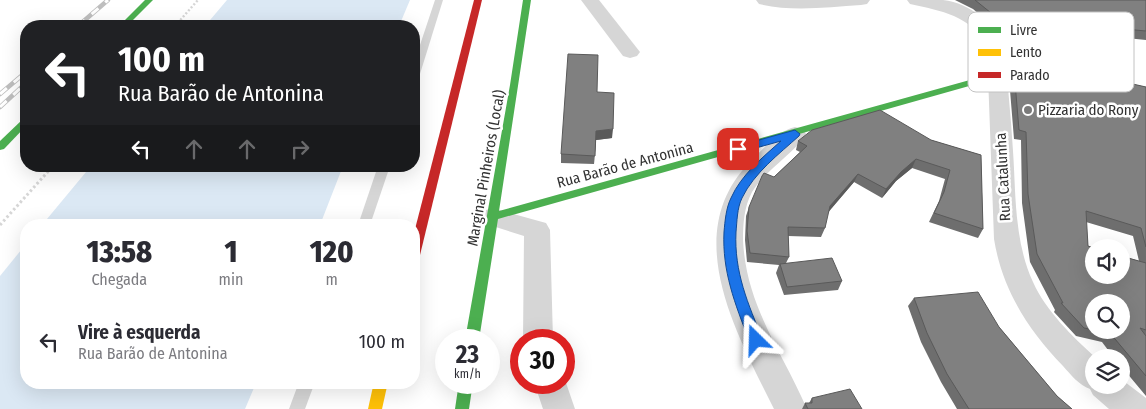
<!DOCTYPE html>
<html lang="pt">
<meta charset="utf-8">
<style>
:root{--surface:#fff;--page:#f2f2f3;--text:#2b2b33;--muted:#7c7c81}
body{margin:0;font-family:"Fira Sans Condensed",sans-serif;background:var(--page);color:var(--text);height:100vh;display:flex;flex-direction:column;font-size:19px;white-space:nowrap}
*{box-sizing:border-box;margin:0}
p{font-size:16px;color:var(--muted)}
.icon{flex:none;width:28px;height:28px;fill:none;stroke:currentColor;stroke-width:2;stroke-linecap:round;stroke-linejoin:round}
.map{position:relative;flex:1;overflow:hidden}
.panel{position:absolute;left:20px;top:219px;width:400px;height:170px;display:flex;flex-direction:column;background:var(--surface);border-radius:20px;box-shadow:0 5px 20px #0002}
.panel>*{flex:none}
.banner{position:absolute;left:20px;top:20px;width:400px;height:152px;border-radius:20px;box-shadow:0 5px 20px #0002;background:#202124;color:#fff;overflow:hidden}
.controls{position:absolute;left:1085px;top:239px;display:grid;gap:10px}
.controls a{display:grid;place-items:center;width:45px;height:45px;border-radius:50%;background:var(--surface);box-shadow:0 5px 20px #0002;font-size:25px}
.speed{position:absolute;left:435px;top:329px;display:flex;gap:10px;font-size:25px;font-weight:700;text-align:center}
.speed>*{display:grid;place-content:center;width:65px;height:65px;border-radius:50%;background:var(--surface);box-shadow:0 5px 20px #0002;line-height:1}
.speed small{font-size:12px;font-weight:400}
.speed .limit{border:8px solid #d22;background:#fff;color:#111}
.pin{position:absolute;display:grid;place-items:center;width:42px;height:42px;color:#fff;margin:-21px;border-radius:10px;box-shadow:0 2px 8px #0006}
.me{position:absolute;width:55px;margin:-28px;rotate:338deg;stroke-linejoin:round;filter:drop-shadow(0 0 4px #0008)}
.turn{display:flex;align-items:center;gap:18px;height:105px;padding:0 15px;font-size:22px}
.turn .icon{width:65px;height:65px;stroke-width:2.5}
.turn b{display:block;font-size:35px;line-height:42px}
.lanes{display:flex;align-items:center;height:48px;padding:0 15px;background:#0003;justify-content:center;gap:25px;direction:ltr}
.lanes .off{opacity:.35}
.eta{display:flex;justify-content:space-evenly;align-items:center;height:85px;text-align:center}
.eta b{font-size:30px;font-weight:800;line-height:35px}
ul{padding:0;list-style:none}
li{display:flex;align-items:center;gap:15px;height:75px;padding:0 15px}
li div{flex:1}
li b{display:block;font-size:19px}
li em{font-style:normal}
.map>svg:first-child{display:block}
.water{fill:#dbe8f4}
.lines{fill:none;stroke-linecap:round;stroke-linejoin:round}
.path-far1{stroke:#d6d6d6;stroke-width:2.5;stroke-dasharray:2 2;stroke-linecap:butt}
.path{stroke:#d6d6d6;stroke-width:3;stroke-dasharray:2.5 2.5;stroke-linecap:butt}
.lane{fill:#d6d6d6;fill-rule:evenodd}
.street{fill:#d6d6d6;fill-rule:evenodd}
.fast{fill:#4caf50;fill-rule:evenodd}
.slow{fill:#ffc107;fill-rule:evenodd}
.jam{fill:#c62828;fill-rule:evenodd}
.rail-casing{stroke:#bebebe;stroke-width:4.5}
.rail{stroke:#fff;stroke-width:3;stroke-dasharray:9;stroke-linecap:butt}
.wall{fill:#6e6e6e;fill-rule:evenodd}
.shaded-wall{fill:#5a5a5a}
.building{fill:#808080;stroke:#5a5a5a;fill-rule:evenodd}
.route{fill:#1a73e8;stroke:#114b97}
.poi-dot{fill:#7a7a7a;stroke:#fff;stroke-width:2}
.labels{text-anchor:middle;stroke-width:5;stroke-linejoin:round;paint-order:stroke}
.poi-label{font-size:15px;fill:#323232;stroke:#fff;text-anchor:start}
.street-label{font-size:15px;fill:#323232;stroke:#fff}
.key{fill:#fff;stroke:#c2c2c2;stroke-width:1}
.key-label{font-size:14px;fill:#323232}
</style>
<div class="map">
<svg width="1146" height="409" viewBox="0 0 1146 409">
<rect width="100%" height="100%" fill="#fff"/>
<g class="water">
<path d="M227,0h183l-11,26h-194z"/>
<path d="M91,166h252l-23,59h-278z"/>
<path d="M26,244v138l230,1 -11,26h-245v-133z"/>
</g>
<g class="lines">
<path class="path-far1" d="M175,26l23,-26"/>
<path class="path" d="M0,225l53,-59"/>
<g class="lane">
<path d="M435,0h8l-24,77 -5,3v-17z"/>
<path d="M378,166h12l-20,59h-12z"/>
<path d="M299,382h16l-10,27h-16z"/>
</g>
<g class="street">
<path d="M581,0h18l41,52 -3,4 -7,2 -7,-2z"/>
<path d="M756,0h114l-3,4 -6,1c-33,2 -69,7 -102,-1z"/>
<path d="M907,0c12,0 24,0 36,0 28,3 51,24 62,48 2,34 6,68 8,103 3,43 1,90 20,131 13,29 39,54 63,76h-2v27h27v-6l25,19v11h-37l-16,-14 -3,-6c-11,-4 -19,-14 -27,-23 -35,-36 -61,-77 -69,-127l-7,-191c-15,-33 -46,-37 -77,-44z"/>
<path d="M795,127l8,2 3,5c-14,22 -40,35 -54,58 -8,15 -9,32 -9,48 3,66 39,111 64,169h-33c-37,-75 -95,-175 -24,-247 12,-12 28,-31 45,-35z"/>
<path d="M492,208l54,15 4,7 3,110h-30l1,-104 -41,-13 -4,-6 4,-6z"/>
<path d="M564,377l11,32h-32l-9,-27h30z"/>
</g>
<g class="fast">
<path d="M145,0h8l-26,26h-8z"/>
<path d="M523,0h8l-32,211 496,-138h6l1,2 -1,2 -503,142 -19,121h-14l45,-255z"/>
<path d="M26,118v8l-22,23 -4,1v-9l23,-22z"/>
<path d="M459,382h14l-4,27h-14z"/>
</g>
<path class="slow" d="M374,382h14l-6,27h-14z"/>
<path class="jam" d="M474,0h8l-62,255 -2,3 -4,2v-27z"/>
<defs>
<g id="rail">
<path d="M78,26l30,-26"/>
<path d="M0,94l26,-22"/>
<path d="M0,107l26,-24"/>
</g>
</defs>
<use href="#rail" class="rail-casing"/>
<use href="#rail" class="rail"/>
</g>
<g class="wall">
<path d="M955,0h191v40l-69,-7 -11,-11 -74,3 -19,-16z"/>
<path d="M1013,57l133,30v309l-25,-30v-8h-7l-12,-16 -26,-6 -22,-24 1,-2 -25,-48 -8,-59 -1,-63 -7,-1 -5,-61 2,-4 -3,-9zM1086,222l47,14 6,25 -51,-15z"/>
<path d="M597,92l15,46 -16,2 -2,24 -33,-1v-9z"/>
<path d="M931,140l50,15 2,74 -5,9 -49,-16 10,-21 6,-22 -33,-11 -16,13 -14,17 -28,-16 -26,30 -3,16 -4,9 -33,-1 1,21 -3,6 56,18 -4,9 -54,5 -8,-22 3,-8 -32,-3 -2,-22 1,-24 3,-9 25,-30 26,-25 -4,-2 2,-9z"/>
<path d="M914,298l85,29 58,69 15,13h-115l-16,-27 -20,-40 -13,-36z"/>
<path d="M812,398l50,11h-60l3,-6h4z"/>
</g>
<g class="shaded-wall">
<path d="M613,129l-1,9 -16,2 -2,24 2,-33z"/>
<path d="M916,159l-4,9 -16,13 -14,17 4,-9 15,-17z"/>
<path d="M858,174l-4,8 -28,33 4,-9z"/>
</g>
<g class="building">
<path d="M975,0h171v31l-64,-6 -11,-11 -75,3z"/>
<path d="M568,54l30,1 -1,37 17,1 -1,36 -17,2 -1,25 -34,-2z"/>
<path d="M1013,57l133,30v160l-5,-19 -55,-17 2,35 6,2v27h27v-19l25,7v67l-6,-2 6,8v40l-36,-43 -26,-5 -23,-25h2l-26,-49 -9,-60 -2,-62 -7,-2 -5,-60 1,-4zM1094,302h27v28h-27z"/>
<path d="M880,110l51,30 50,15 2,74 -49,-16 10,-21 6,-22 -34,-11 -15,13 -15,17 -28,-15 -28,32 -5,22 -37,-1 1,30 -39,-4 -3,-22 2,-24 13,-31 2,-3 10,4 33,-31 -9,-5 14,-11z"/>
<path d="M832,258l10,23 -55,6 -7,-23z"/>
<path d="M978,292l21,35 58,69 15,13h-103l-22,-35 -20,-41 -13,-35z"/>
<path d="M850,389l12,20h-54l-3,-6h7v-5z"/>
</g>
<path class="route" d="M795,130l5,4 -1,2c-20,18 -45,37 -57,62 -5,10 -5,24 -6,34 -2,40 12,72 27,108l-2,4 -5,2 -5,-2 -2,-4c-14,-36 -27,-69 -25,-108 1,-11 2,-24 7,-34 10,-23 32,-41 50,-57l-43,12 -5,-4 1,-2z"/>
<circle class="poi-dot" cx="1028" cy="110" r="5"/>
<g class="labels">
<g class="poi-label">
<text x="1038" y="115">Pizzaria do Rony</text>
</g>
<g class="street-label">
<text transform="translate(625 165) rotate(-15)" y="5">Rua Barão de Antonina</text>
<text transform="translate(486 168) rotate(-80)" y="5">Marginal Pinheiros (Local)</text>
<text transform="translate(1003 177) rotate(-93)" y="5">Rua Catalunha</text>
</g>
</g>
<rect x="968" y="12" width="166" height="80" rx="8" class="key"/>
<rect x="978" y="27" width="23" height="6" fill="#4caf50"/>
<rect x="978" y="49" width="23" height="7" fill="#ffc107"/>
<rect x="978" y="72" width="23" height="6" fill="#c62828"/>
<g class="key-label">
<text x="1010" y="35">Livre</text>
<text x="1010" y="57">Lento</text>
<text x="1010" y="80">Parado</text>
</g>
</svg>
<div class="controls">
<a><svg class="icon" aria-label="sound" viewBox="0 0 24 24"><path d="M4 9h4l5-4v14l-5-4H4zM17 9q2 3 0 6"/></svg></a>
<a><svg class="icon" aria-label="search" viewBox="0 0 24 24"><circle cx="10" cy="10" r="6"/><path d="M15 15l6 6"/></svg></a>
<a><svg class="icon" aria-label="layers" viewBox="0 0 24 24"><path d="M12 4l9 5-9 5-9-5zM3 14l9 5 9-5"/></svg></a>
</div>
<div class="speed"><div>23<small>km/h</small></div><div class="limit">30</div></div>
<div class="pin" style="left:738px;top:149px;background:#d93025"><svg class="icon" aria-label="arrive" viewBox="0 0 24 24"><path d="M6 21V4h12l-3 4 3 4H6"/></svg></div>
<svg class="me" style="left:756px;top:340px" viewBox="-20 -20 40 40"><path d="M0-17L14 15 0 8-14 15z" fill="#1a73e8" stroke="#fff" stroke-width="4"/></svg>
<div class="banner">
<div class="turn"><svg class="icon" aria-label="left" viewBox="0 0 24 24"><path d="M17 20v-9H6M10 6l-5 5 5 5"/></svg><div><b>100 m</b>Rua Barão de Antonina</div></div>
<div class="lanes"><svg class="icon" aria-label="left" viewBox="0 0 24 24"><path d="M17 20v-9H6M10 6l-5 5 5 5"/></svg><svg class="icon off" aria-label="ahead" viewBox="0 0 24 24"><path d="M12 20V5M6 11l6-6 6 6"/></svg><svg class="icon off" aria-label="ahead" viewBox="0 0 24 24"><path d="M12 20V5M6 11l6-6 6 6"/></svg><svg class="icon off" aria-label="right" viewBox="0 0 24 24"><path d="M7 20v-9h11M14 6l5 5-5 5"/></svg></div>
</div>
<section class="panel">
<div class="eta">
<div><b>13:58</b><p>Chegada</p></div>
<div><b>1</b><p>min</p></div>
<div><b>120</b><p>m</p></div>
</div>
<ul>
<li><svg class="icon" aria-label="left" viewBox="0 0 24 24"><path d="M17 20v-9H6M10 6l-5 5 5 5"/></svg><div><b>Vire à esquerda</b><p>Rua Barão de Antonina</p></div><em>100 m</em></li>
</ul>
</section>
</div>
